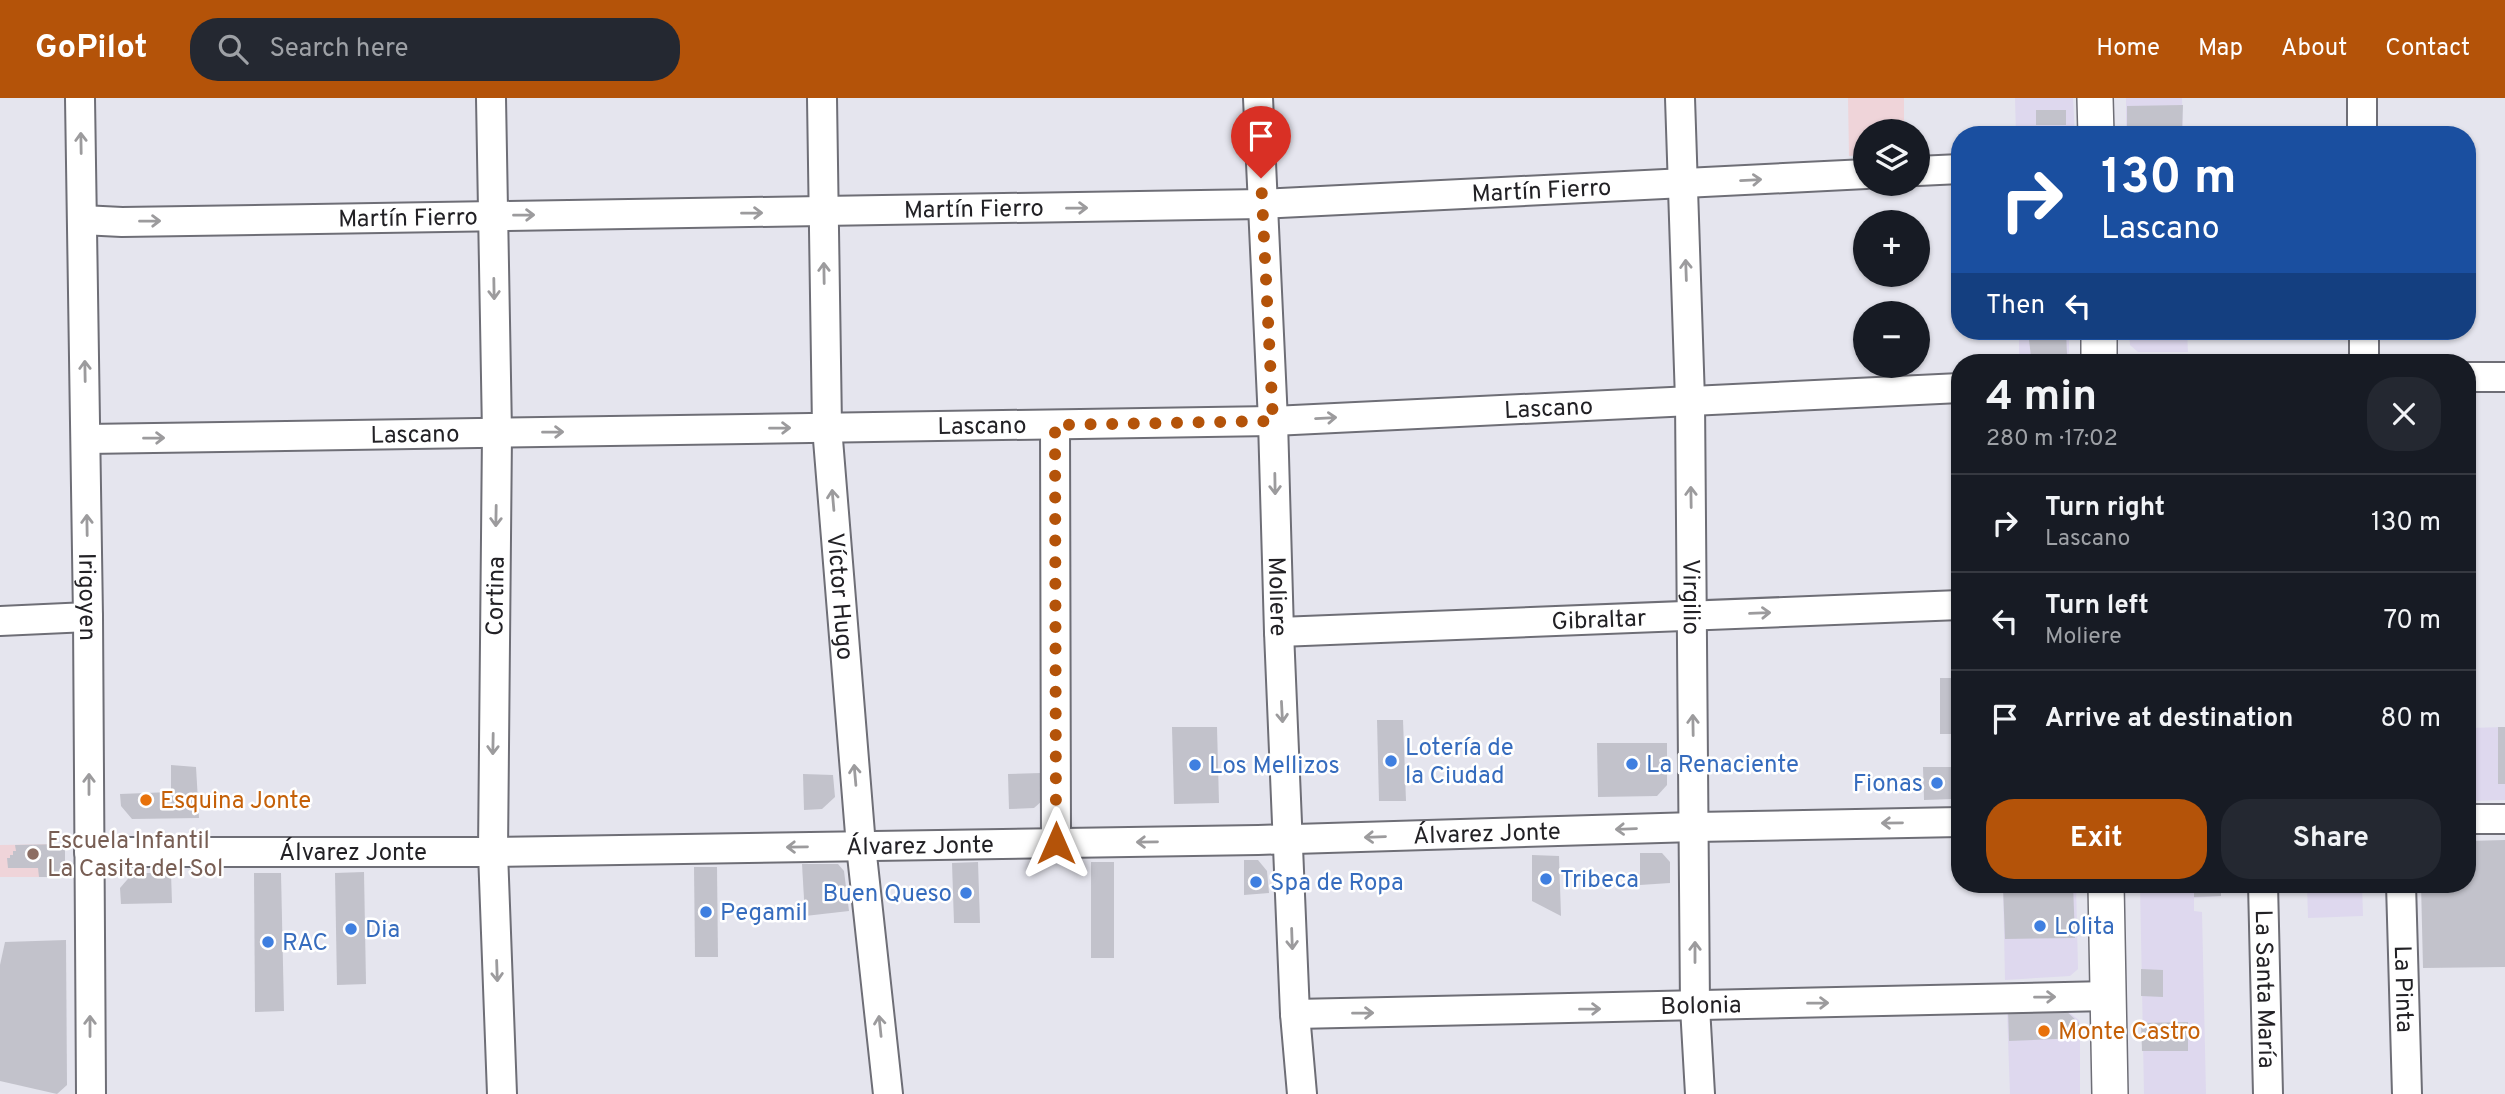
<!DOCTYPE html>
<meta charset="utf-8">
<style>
:root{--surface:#171b24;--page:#242831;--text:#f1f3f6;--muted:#9ea1a6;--line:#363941;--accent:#b45309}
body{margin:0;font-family:Overpass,sans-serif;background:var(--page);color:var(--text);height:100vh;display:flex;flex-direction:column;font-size:26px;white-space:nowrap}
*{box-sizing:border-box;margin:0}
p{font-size:23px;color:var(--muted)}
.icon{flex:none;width:38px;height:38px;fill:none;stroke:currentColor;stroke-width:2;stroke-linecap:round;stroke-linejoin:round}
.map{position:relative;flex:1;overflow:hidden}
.drawer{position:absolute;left:1951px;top:256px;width:525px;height:539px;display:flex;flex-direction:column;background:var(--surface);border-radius:28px;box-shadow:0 2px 5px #0004}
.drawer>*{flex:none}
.hud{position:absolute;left:1951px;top:28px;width:525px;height:214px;border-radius:28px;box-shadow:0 2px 5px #0004;background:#1a4fa0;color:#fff;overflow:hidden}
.tools{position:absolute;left:1853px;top:21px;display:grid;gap:14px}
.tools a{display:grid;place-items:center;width:77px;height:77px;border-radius:50%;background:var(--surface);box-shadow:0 2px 5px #0004;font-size:35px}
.pin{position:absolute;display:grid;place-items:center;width:60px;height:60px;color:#fff;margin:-72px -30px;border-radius:50% 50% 50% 0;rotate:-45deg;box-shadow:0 0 7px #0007}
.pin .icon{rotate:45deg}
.me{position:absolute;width:77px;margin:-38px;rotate:0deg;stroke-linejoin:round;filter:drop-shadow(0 0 5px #0008)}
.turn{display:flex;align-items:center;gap:24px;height:147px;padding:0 35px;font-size:32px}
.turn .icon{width:91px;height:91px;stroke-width:2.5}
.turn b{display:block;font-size:49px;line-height:60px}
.then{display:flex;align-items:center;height:66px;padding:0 35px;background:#0003;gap:14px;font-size:26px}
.round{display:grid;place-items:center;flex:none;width:74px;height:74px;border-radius:28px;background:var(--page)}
.headline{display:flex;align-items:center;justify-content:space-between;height:119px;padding:0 35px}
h1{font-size:42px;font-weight:700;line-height:52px}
.button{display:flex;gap:14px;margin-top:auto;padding:14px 35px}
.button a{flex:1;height:80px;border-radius:28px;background:var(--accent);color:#fff;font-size:28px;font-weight:700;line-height:80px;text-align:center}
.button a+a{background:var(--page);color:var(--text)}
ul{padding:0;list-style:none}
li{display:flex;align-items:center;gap:21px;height:98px;padding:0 35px;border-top:2px solid var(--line)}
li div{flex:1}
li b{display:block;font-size:26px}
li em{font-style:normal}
header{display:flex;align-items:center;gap:42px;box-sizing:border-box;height:98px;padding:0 35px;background:var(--accent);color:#fff}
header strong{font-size:33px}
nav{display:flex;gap:38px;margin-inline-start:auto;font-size:24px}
.search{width:490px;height:63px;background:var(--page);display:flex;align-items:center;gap:18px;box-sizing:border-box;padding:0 24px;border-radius:28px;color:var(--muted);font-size:26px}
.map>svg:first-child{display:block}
.commercial{fill:#ded8ee}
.education{fill:#efd4d9}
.building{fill:#c2c2cb}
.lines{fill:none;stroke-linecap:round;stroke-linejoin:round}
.minor-casing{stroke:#6e6e76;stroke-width:32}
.major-casing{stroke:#6e6e76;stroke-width:38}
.minor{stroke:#fff;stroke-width:28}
.major{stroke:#fff;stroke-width:35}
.oneway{stroke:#9c9b9d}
.route{stroke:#b45309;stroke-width:12;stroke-dasharray:0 21.6}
.shop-dot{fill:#3f7fe0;stroke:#fff;stroke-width:2.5}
.food-dot{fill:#e8710a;stroke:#fff;stroke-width:2.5}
.education-dot{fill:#8d6e63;stroke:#fff;stroke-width:2.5}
.labels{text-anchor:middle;stroke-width:5;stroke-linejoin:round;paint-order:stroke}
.street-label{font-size:24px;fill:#222125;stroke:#fff}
.shop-label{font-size:24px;fill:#366cbe;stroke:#fff;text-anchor:start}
.food-label{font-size:24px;fill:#c56008;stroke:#fff;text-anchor:start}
.education-label{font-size:24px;fill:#785e54;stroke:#fff;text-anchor:start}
</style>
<header>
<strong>GoPilot</strong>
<div class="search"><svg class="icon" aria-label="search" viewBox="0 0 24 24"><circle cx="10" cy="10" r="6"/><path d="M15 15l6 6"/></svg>Search here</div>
<nav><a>Home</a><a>Map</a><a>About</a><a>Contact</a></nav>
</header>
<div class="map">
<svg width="2505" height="996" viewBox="0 0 2505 996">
<rect width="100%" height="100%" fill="#e5e5ee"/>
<g class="commercial">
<path d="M2015,0h58l2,37h-59z"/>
<path d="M2126,0h56l1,37h-57z"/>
<path d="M2019,233h50v21l-3,6h-47z"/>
<path d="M2129,233h58l1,21h-50l-8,-7z"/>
<path d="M2505,629v73l-37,1v-73z"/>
<path d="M2003,786h73l2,85 -8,7 -65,4z"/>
<path d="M2140,786h109v5l-28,1v6l-27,2v13l8,1 4,182h-62z"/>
<path d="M2307,786h55l1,32 -55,2z"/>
<path d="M2066,912l14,11v73h-70l-3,-83z"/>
</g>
<g class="education">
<path d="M1848,0h56v33h-38l-1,24 -16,1z"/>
<path d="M65,746v33h-65v-32z"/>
</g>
<g class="building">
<path d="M2183,7l-1,28h-55v-27z"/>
<rect x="2036" y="12" width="30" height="15"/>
<path d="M2028,233h38l1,24 -36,2z"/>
<rect x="1940" y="580" width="20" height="56"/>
<path d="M1377,622h26l3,81h-27z"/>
<path d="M1172,629h45l2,76 -45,1z"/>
<rect x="2498" y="629" width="7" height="57"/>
<path d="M1597,645h70v42l-10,11 -59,1z"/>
<path d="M171,667l25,2 3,51 -67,1 -11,-13 -1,-12 51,-2z"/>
<path d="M1923,669h28l1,32 -28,1z"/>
<path d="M1041,675l1,28 -8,7 -25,1 -1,-35z"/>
<path d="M803,676l30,1 2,22 -13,12 -18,1z"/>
<path d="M2505,742v127l-82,1 -2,-84h47v-43z"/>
<path d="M65,746v33h-26l-1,-9h-30l-1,-10h3v-3h3v-4h3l-1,-6z"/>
<path d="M1640,755h22l8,9v21l-30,2z"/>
<path d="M1532,757l27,1 2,60 -29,-15z"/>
<path d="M1244,762h14l9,11 2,22 -25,2z"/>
<path d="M978,764l2,61h-26l-2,-60z"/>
<rect x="1091" y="764" width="23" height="96"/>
<path d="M802,766h36l6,7 5,40 -44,5z"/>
<path d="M694,769h23l1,90h-23z"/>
<path d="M364,774l2,112 -29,1 -2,-112z"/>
<path d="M133,775h38l1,30 -51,1 -1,-16z"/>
<path d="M254,775h27l3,138 -29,1z"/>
<path d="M2073,786l2,54 -70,1 -2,-53z"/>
<path d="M2194,786h27v12l-27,1z"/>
<path d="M66,842l1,145 -10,9 -57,-13v-116l5,-23z"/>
<path d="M2141,871l22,1v27l-22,-1z"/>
<path d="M2063,910l16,15v15l-70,3 -1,-32z"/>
<path d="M2188,924v29h-46l-1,-28z"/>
</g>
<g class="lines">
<defs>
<g id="minor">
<path id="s1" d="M80,0l8,519 3,477"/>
<path d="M491,0l6,335 -4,419 9,242"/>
<path id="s2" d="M822,0l5,329 34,419 27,248"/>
<path id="s3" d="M1258,0l15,323 6,211 16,382 7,80"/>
<path id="s4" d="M1680,0l10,302 5,607 5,87"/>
<path d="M2362,0v37"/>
<path d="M1918,73l42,-2"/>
<path id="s5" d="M82,122l40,2 1140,-18 604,-30"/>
<path d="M2364,233v31"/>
<path d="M2468,279h37"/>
<path d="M1055,327l1,418"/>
<path id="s6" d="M86,341l1187,-18 687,-33"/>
<path d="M0,523l88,-4"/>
<path id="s7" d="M1279,534l681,-27"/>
<path d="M2468,721h37"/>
<path id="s8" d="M89,754h404l765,-12 437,-13 265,-5"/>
<path id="s9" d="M2263,786l5,210"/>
<path id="s10" d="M2401,786l6,210"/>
<path id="s11" d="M1295,916l813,-18"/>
</g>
<g id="major">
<path d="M2095,0l1,37"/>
<path d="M2099,233v31"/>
<path d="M2106,786l4,210"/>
</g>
</defs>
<use href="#minor" class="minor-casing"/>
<use href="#major" class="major-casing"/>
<use href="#minor" class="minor"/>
<use href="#major" class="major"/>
</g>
<defs><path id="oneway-shaft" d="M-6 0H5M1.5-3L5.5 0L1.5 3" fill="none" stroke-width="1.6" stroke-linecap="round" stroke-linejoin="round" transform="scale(1.75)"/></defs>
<g class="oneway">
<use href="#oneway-shaft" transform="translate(81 45) rotate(-91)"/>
<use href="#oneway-shaft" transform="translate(1751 82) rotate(-3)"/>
<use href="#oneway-shaft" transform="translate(1077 110) rotate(-1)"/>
<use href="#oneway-shaft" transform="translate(752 115) rotate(-1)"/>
<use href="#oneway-shaft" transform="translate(524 117) rotate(-1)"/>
<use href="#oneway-shaft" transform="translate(150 123) rotate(-1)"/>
<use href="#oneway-shaft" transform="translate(1686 172) rotate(-92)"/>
<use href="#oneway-shaft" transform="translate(824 175) rotate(-91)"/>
<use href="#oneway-shaft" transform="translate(494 191) rotate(89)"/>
<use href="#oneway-shaft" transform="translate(85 273) rotate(-91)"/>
<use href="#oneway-shaft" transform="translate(1326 320) rotate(-3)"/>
<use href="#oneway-shaft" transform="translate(780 330) rotate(-1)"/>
<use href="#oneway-shaft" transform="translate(553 334) rotate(-1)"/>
<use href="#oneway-shaft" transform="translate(154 340) rotate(-1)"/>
<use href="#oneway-shaft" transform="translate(1275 386) rotate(89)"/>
<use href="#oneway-shaft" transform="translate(1691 399) rotate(-91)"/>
<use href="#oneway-shaft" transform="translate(833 402) rotate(-95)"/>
<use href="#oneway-shaft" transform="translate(496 418) rotate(91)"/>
<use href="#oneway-shaft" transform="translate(87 427) rotate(-91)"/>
<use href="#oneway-shaft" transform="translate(1760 515) rotate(-2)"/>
<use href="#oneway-shaft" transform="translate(1282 614) rotate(87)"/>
<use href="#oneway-shaft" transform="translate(1693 627) rotate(-91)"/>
<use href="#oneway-shaft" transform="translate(493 646) rotate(91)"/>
<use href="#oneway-shaft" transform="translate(855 677) rotate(-95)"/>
<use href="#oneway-shaft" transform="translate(89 686) rotate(-90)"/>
<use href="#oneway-shaft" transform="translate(1892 725) rotate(179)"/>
<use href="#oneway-shaft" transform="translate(1626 731) rotate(178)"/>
<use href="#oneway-shaft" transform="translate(1375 739) rotate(178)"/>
<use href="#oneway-shaft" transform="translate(1147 744) rotate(179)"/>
<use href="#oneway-shaft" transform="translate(797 749) rotate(179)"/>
<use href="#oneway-shaft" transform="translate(1292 841) rotate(88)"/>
<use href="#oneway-shaft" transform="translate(1695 854) rotate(-90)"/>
<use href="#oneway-shaft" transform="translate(497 873) rotate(88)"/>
<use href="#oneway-shaft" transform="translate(2045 899) rotate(-1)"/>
<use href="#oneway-shaft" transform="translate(1818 905) rotate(-1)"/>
<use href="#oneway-shaft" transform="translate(1590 911) rotate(-1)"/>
<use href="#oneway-shaft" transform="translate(1363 915) rotate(-1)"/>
<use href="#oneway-shaft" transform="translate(90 928) rotate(-90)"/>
<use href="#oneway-shaft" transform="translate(880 928) rotate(-96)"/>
</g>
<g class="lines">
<path class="route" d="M1056,745l-1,-418 218,-4 -12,-243"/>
</g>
<g class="shop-dot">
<circle cx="1391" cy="663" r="7"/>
<circle cx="1632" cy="666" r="7"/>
<circle cx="1195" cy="667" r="7"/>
<circle cx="1937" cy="685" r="7"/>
<circle cx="1546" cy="781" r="7"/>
<circle cx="1256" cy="784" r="7"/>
<circle cx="966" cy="795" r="7"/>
<circle cx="706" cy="814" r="7"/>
<circle cx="2040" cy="828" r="7"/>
<circle cx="351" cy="831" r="7"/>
<circle cx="268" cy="844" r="7"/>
</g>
<g class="food-dot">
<circle cx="146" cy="702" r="7"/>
<circle cx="2044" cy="933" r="7"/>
</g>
<circle class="education-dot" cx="33" cy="756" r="7"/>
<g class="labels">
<g class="street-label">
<text dy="8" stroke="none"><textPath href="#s5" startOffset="1460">Martín Fierro</textPath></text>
<text dy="8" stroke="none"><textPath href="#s5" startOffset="892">Martín Fierro</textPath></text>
<text dy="8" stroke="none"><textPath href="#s5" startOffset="326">Martín Fierro</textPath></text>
<text dy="8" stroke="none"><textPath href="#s6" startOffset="1463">Lascano</textPath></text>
<text dy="8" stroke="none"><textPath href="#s6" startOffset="896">Lascano</textPath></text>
<text dy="8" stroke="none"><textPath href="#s6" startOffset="329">Lascano</textPath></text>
<text dy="8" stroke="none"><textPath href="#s1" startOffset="499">Irigoyen</textPath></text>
<text transform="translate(495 498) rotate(-89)" y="8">Cortina</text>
<text dy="8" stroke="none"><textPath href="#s3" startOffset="499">Moliere</textPath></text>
<text dy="8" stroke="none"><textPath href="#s4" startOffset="499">Virgilio</textPath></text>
<text dy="8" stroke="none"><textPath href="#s2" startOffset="499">Víctor Hugo</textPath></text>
<text dy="8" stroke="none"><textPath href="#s7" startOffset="320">Gibraltar</textPath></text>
<text dy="8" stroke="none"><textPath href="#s8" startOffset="1398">Álvarez Jonte</textPath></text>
<text dy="8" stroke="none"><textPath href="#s8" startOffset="831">Álvarez Jonte</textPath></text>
<text dy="8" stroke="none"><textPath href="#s8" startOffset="264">Álvarez Jonte</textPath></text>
<text dy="8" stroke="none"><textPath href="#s9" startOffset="105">La Santa María</textPath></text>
<text dy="8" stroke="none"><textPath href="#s10" startOffset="105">La Pinta</textPath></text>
<text dy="8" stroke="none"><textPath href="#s11" startOffset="406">Bolonia</textPath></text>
</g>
<g class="shop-label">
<text x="1405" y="657">Lotería de<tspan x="1405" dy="28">la Ciudad</tspan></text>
<text x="1646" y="674">La Renaciente</text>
<text x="1209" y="675">Los Mellizos</text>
<text x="1923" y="693" text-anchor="end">Fionas</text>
<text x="1560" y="789">Tribeca</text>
<text x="1270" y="792">Spa de Ropa</text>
<text x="952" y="803" text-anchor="end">Buen Queso</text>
<text x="720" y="822">Pegamil</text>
<text x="2054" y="836">Lolita</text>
<text x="365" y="839">Dia</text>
<text x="282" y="852">RAC</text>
</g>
<g class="food-label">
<text x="160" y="710">Esquina Jonte</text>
<text x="2058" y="941">Monte Castro</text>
</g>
<g class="education-label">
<text x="47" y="750">Escuela Infantil<tspan x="47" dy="28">La Casita del Sol</tspan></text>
</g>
</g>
</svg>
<div class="tools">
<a><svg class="icon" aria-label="layers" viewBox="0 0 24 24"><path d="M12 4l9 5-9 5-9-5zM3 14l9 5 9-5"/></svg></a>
<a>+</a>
<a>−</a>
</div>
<div class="pin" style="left:1261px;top:80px;background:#d93025"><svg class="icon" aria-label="arrive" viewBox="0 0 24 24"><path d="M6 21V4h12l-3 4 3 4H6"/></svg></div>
<svg class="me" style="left:1056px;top:745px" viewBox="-20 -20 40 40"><path d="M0-17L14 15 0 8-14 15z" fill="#b45309" stroke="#fff" stroke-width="4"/></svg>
<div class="hud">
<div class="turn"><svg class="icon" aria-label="right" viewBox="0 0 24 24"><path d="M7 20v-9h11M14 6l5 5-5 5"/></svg><div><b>130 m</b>Lascano</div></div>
<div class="then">Then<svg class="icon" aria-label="left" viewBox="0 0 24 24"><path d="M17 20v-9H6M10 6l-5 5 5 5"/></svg></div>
</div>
<section class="drawer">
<div class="headline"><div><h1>4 min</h1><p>280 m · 17:02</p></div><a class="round"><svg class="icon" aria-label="close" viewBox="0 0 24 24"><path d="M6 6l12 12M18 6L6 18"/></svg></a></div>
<ul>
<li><svg class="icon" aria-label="right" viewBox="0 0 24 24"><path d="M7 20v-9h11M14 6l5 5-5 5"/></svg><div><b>Turn right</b><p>Lascano</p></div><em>130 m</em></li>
<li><svg class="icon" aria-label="left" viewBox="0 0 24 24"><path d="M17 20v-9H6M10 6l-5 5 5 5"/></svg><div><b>Turn left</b><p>Moliere</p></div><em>70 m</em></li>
<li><svg class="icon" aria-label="arrive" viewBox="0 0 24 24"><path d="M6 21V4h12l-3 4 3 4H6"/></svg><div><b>Arrive at destination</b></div><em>80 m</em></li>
</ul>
<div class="button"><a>Exit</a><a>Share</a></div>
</section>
</div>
